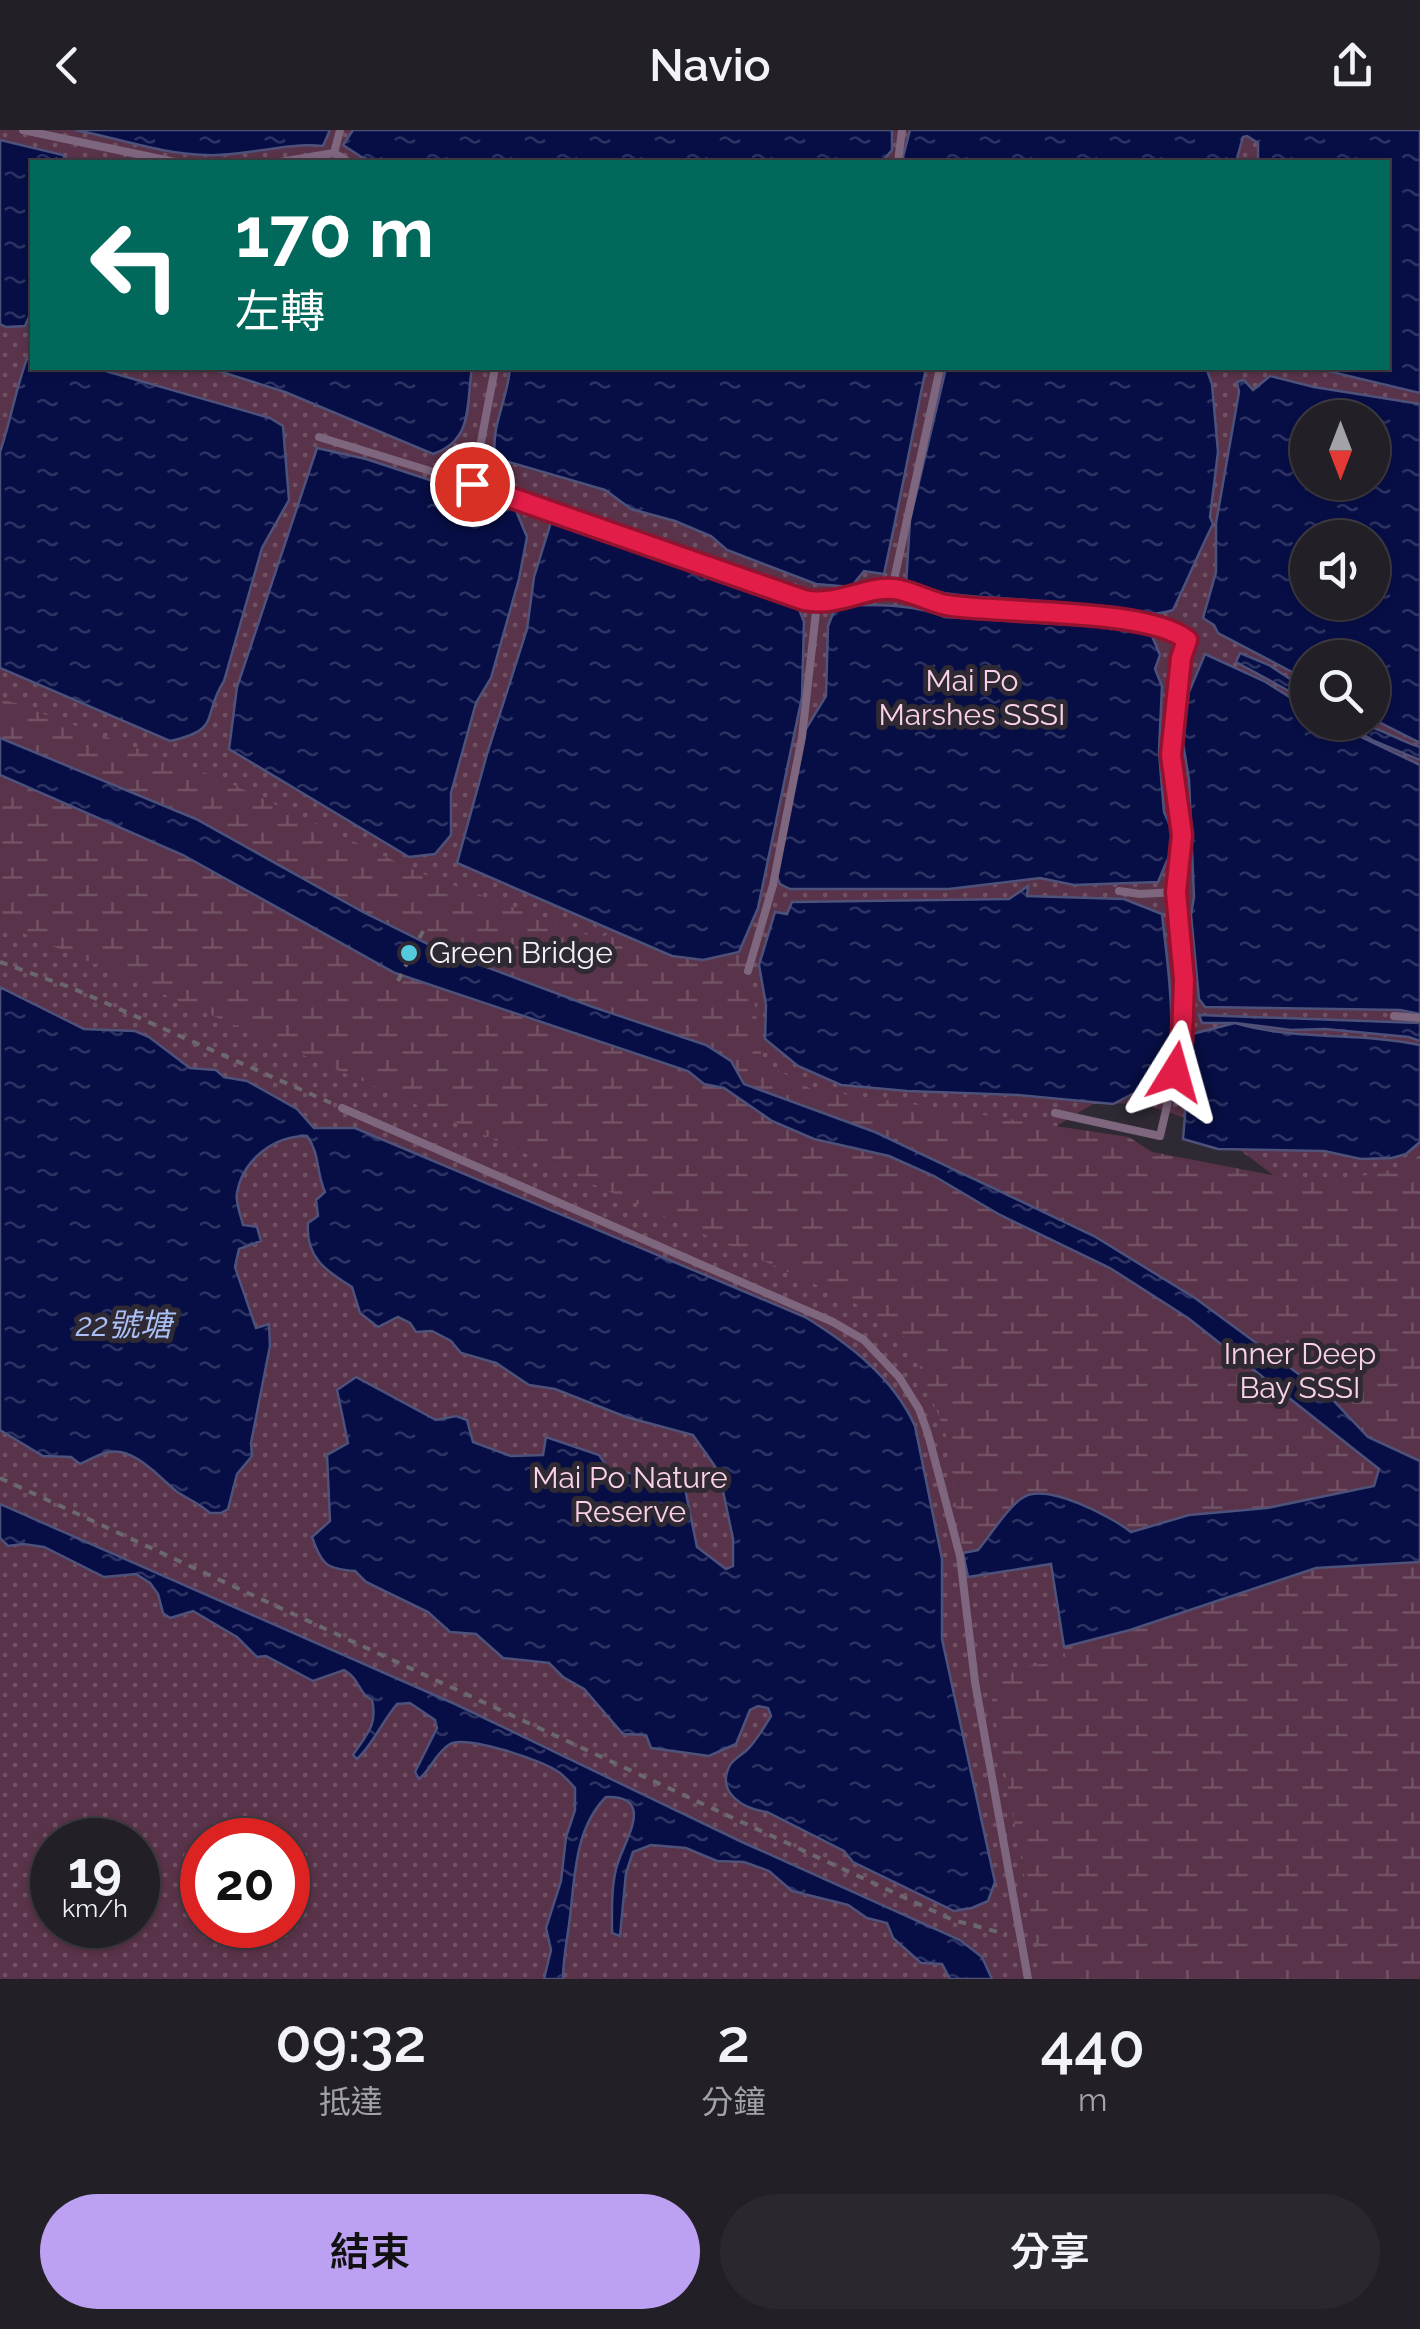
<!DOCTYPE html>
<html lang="zh-TW">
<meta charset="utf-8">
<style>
:root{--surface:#221f26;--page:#2a272e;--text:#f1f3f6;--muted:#a2a2a7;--line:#3f3d43;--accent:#bca0f2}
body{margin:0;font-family:Raleway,"Noto Sans TC",sans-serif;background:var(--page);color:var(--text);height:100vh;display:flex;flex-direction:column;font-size:38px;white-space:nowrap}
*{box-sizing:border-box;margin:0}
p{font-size:32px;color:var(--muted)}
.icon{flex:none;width:55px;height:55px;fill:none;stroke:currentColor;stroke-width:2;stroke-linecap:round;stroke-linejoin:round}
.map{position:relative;height:1849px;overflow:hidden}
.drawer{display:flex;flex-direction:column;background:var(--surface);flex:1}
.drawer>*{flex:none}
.guide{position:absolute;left:30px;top:30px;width:1360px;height:210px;border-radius:0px;box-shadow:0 2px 8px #0004,0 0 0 2px var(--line);background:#00695c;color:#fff;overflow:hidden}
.needle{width:65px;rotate:180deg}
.controls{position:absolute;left:1290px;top:270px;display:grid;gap:20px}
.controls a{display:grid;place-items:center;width:100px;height:100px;border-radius:50%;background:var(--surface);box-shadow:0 2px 8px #0004,0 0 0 2px var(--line);font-size:50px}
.speed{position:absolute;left:30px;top:1688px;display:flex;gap:20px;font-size:50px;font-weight:700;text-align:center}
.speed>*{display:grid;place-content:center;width:130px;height:130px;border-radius:50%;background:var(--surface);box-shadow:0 2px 8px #0004,0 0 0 2px var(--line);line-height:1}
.speed small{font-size:25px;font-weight:400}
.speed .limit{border:15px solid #d22;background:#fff;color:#111}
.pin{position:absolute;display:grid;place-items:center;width:85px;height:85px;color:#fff;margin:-42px;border:5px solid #fff;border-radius:50%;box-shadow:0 2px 10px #0007}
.me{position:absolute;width:110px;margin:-55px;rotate:8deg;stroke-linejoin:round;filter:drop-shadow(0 0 8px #0008)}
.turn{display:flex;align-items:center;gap:35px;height:210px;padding:0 40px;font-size:45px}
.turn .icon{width:130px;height:130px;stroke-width:2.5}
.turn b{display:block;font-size:70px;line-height:85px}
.eta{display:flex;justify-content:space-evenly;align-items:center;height:170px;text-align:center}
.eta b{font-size:60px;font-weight:600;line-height:70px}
.primary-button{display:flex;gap:20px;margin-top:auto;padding:20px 40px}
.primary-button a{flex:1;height:115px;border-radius:60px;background:var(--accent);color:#111;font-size:40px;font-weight:600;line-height:115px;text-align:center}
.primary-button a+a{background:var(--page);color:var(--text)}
header{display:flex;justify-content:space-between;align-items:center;height:130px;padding:0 40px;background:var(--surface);font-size:45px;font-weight:600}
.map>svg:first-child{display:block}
.grass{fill:url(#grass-dots);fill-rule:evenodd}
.wetland{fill:url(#wetland-marsh)}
.water{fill:url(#water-ripples);stroke:#4e527b;stroke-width:2.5;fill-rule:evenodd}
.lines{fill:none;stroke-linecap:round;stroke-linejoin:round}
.path{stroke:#6b676f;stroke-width:4;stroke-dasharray:8 8;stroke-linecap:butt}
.service{stroke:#7e667e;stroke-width:8}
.route-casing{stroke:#92132f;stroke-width:25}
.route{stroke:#e11d48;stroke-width:18}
.poi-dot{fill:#55cade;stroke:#2e2933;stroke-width:4}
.labels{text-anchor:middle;stroke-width:10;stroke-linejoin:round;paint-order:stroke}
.park-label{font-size:30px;fill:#fad1e6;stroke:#2e2933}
.poi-label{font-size:30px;fill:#f4f1f7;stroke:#2e2933;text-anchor:start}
.water-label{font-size:32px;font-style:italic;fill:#aabff5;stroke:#2e2933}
</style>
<header><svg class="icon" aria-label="back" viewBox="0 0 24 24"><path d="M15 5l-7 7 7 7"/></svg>Navio<svg class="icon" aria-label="share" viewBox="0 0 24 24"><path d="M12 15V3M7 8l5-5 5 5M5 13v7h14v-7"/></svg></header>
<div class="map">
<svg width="1420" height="1849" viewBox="0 0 1420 1849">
<defs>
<pattern id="grass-dots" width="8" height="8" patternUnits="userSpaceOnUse" patternTransform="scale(2.5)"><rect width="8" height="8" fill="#593349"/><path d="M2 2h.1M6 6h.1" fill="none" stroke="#715164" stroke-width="1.8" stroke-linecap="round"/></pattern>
<pattern id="wetland-marsh" width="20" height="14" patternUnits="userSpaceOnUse" patternTransform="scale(2.5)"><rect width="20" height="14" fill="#593349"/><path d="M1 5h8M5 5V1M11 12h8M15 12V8" fill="none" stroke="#715164"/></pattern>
<pattern id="water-ripples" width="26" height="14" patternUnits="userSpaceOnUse" patternTransform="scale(2.5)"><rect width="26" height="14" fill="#070e46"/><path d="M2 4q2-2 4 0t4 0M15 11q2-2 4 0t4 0" fill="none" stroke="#2c3261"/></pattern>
</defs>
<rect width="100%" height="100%" fill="#2e2933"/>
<path class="grass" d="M0,0h1420v1849h-1420zM32,32h1356v206h-1356zM1308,288h64v64h-64zM1308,408h64v64h-64zM1308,528h64v64h-64zM1093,974c17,0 37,-2 54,2 68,15 123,68 176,109l-163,96 -26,-14 -77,-56 -20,-87 21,-29zM52,1710h86v85h-86zM202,1710h86v85h-86z"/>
<g class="wetland">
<path d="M0,568l221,81 197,93 180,67 33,-16 108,-8 8,30 15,116 49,28 318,48 23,15 130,25 65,2 62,-13 11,-12v307l-52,-24 -38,-40 -135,-99 -101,-62 -219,-104 -131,-48 -13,-23 -25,-16 -113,-38 -157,-59 -73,-36 -167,-93 -196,-81z"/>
<path d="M0,645l183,80 212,118 293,98 16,13 20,3 48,34 42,18 75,17 45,20 66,39 110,53 78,50 172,133 19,18 -5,17 -107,22 -78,7 -58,17c-19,-15 -83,-49 -108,-35 -13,8 -34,40 -45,53l-15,3 -17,-118 -37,-95 -59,-40 -437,-197 -413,-180z"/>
<path d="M1420,1432v417h-377l-56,-306 79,-13 -2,-13 66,-17 186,-62z"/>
</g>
<g class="water">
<path d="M75,0h255l-7,16c-40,-4 -77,11 -117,9 -45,-1 -88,-17 -131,-25z"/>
<path d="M353,0h539v20l-10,12h-501l-18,-4 -20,-13z"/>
<path d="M910,0h510v263l-105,-25h73v-206h-130v-19l-11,-7 -4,1 -7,25h-331l-2,-5z"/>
<path d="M0,10l63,15 4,7h-35v148l-7,16 -19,1 -6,-3z"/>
<path d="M32,224v14h63l175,50 13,8 6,74 -27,48 -38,133c-23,36 -1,48 -54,60l-170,-73v-216c11,-32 16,-65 28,-96z"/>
<path d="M209,238h263c-6,36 2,72 -39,86l-148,-62z"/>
<path d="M510,238h416c-14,69 -27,137 -42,206l-20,-3 -13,16 -35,-3 -89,-34 -16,-14 -36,-15 -44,-12 -26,-19 -110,-32c-4,-35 12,-55 15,-90z"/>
<path d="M946,238h248l13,2 5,14 6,68 -8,65 3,7c-14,28 -26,57 -40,86 -37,12 -84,-4 -122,-8 -50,-5 -96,-3 -145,-17l4,-65z"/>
<path d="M1270,246l44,11 106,17v339l-47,-24 -1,-61h-64l-1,22 -89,-47 -4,-8 -11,-7 13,-46v-49l23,-131 -2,-10 7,-2 9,10zM1308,288h64v64h-64zM1308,408h64v64h-64z"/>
<path d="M317,318l49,11 149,49 12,29 -8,42 -28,99 -15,25 -25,90v42l-16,19 -26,3 -180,-108 8,-62z"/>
<path d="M552,389l247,90 5,13 -2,75 -44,211 -19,44 -36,8 -31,-4 -215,-93 30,-109 40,-125 7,-52z"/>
<path d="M847,475c33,0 67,-1 98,12l192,12 15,7 8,19 -5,14 7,17 -3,66 5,60 8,18v19l-14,33 -84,3 -34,-7 -91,11h-159l-10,-5 -5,-12 29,-140 22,-36 2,-70 6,-15z"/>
<path d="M1240,523l29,12 38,25v11l-71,-39z"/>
<path d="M1205,524l59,27 43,27 1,14 24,1 88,42v249l-20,-4 -195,-3 -6,-8 -8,-84 3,-18 -5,-117 -7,-43 7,-45z"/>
<path d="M1345,593c29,-1 48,16 75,24v13l-46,-19z"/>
<path d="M0,608l196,81 167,93 73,36 157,59 113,38 25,16 13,23 131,48 219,104 101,62 135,99 38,40 52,24v101l-104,6 -186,62 -66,17 -13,-83 -83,13 -5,-24 15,-3c11,-13 32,-46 46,-53 24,-14 88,20 107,35l58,-17 78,-7 107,-22 5,-17 -191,-151 -78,-50 -110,-53 -66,-39 -45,-20 -75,-17 -42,-18 -48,-33 -20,-4 -16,-13 -293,-98 -212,-118 -183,-80z"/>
<path d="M1028,756l-1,10 97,3 38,15c5,51 21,135 -6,180l-14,-5 -29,15 -95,-9 -111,-4 -66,-6 -43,-19 -33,-27 1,-34 -7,-40 16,-53 12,2 5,-12 217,-3z"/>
<path d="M0,857l84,42 51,2 14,6 41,31 26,2 8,7 23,4 50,28 17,19h41l450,189c44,27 88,60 110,109l27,133v80l53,243 -7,19 -16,7 -18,3 -101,-49 -9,-11 -77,-39c-23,-3 -52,-19 -37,-47 4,-6 13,-11 18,-16 9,-9 16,-22 23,-33l-3,-8 -10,-2 -8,4 -14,34 -27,12 -58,-8 -5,-13 -23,-1 -39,-45 -21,-12 -14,-14 -46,-5 -27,-24 -26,-2 -22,-20 -62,-30 -11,-11c-30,-2 -33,-7 -43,-34l18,-16 -3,-66 21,-12 -11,-53 19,-13 80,43 20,-4 11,4 6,22 38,14 32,-1 3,-18 53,18 10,14 50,10 23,-5 15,73 29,22 7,-3v-27l-14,-67 -26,-37 -67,-18 -71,-28 -26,-4 -33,-22 -35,-10 -10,-12 -19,-10 -16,1 -6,-9 -12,-6 -20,10 -18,-14 -8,-26c-26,-16 -47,-30 -44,-64l10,-7 -2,-16 9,-8c-9,-19 -5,-39 -18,-56 -33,0 -64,23 -70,57 -2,10 4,22 6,32l14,2 4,14 -22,8 -4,18 21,61 13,-4 1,22 -19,97 1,13 -15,18 -9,35 -7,4h-11c-11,-10 -23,-14 -34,-22 -17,-14 -42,-44 -67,-39 -10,2 -20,8 -29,12l-9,-7 -28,-1 -43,-26z"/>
<path d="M1199,885l221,8v18l-11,-4 -84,-8 -34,1 -56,-7c62,18 122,9 185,22v97l-14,12 -14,4 -31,1 -37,-8 -106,-2 -35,-10 9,-105 43,-11h-33z"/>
<path d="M0,1374l455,200 287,138 218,98 22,17 10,22h-42l-8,-15 -21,-1 -28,-25 -6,-15 -20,-5 -19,-13 -56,-14 -23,-20 -25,-9 -27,-1 -31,-13 -35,-3 -18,7 -7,21 -6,63 -8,-3c0,-21 -1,-43 4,-64 5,-24 43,-74 -10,-72 -29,29 -31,73 -35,111 -2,24 -8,47 -8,71h-19l7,-29 -5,-22 15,-47 5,-44 9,-27v-22c-6,-6 -11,-13 -18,-17 -16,-11 -90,-36 -107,-27 -15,9 -18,25 -31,35l-4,-7 22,-44 -2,-8 -25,-17 -13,1c-14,16 -25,42 -40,55l-4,-4c13,-20 25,-30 19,-55 -14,-7 -12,-21 -28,-30l-31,11 -47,-25 -9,1 -20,-20 -44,-26 -23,7 -7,-5 -5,-19 -8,-11 -14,-9 -32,3 -60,-30 -21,-3 -15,2 -8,-8z"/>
</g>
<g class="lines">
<g class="path">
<path d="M0,832l72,26 259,115"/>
<path d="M398,851l26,-52"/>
<path d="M0,1348l953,442 53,14"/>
</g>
<g class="service">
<path d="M23,0l152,32"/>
<path d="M340,0l-6,23 15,9"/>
<path d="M280,32l54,-9"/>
<path d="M898,32l4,-32"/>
<path d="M319,307l154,47 330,116c36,7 61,-14 91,-11 17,2 34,12 52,16 55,9 202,3 241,35l-6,18 -10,97 11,80 -6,57 8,89 -2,60 -22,95 -105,-23"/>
<path d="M473,354l22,-116"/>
<path d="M892,459l48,-221"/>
<path d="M1119,761l21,3 36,-2"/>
<path d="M748,841l25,-86 29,-148 15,-134"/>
<path d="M1394,886l26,2"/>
<path d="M342,978l491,214 31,18 35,37 20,32 9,25 32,122 15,126 53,297"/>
</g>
</g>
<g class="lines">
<defs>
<path id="route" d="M472,354l332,116c35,7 61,-14 90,-11 17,2 34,12 52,16 55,9 203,3 241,35l-6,18 -10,97 11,80 -6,57 8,88 -2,61 -7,31"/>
</defs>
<use href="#route" class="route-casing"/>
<use href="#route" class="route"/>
</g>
<circle class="poi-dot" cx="409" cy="823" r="10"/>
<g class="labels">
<g class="park-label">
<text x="972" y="561">Mai Po<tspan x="972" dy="34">Marshes SSSI</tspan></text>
<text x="1300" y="1234">Inner Deep<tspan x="1300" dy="34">Bay SSSI</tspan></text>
<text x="630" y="1358">Mai Po Nature<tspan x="630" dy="34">Reserve</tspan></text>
</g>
<g class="poi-label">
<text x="429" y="833">Green Bridge</text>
</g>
<g class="water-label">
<text x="124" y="1206">22號塘</text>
</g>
</g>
</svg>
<div class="controls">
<a><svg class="needle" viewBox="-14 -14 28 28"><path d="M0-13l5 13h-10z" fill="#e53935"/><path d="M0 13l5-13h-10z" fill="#a2a2a7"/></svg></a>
<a><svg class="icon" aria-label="sound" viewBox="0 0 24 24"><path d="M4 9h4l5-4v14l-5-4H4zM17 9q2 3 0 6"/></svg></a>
<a><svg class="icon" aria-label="search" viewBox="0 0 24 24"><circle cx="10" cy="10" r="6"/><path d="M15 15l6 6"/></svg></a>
</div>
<div class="speed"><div>19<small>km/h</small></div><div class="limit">20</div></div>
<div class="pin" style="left:472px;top:354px;background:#d93025"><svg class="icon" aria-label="arrive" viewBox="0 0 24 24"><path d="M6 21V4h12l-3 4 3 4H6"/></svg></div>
<svg class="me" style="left:1175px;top:942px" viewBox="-20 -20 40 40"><path d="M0-17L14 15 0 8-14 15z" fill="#e11d48" stroke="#fff" stroke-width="4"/></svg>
<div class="guide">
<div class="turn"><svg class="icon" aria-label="left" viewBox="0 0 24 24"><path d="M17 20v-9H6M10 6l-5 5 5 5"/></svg><div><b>170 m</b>左轉</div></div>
</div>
</div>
<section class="drawer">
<div class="eta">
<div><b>09:32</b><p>抵達</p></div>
<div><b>2</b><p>分鐘</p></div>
<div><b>440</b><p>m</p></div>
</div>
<div class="primary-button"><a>結束</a><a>分享</a></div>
</section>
